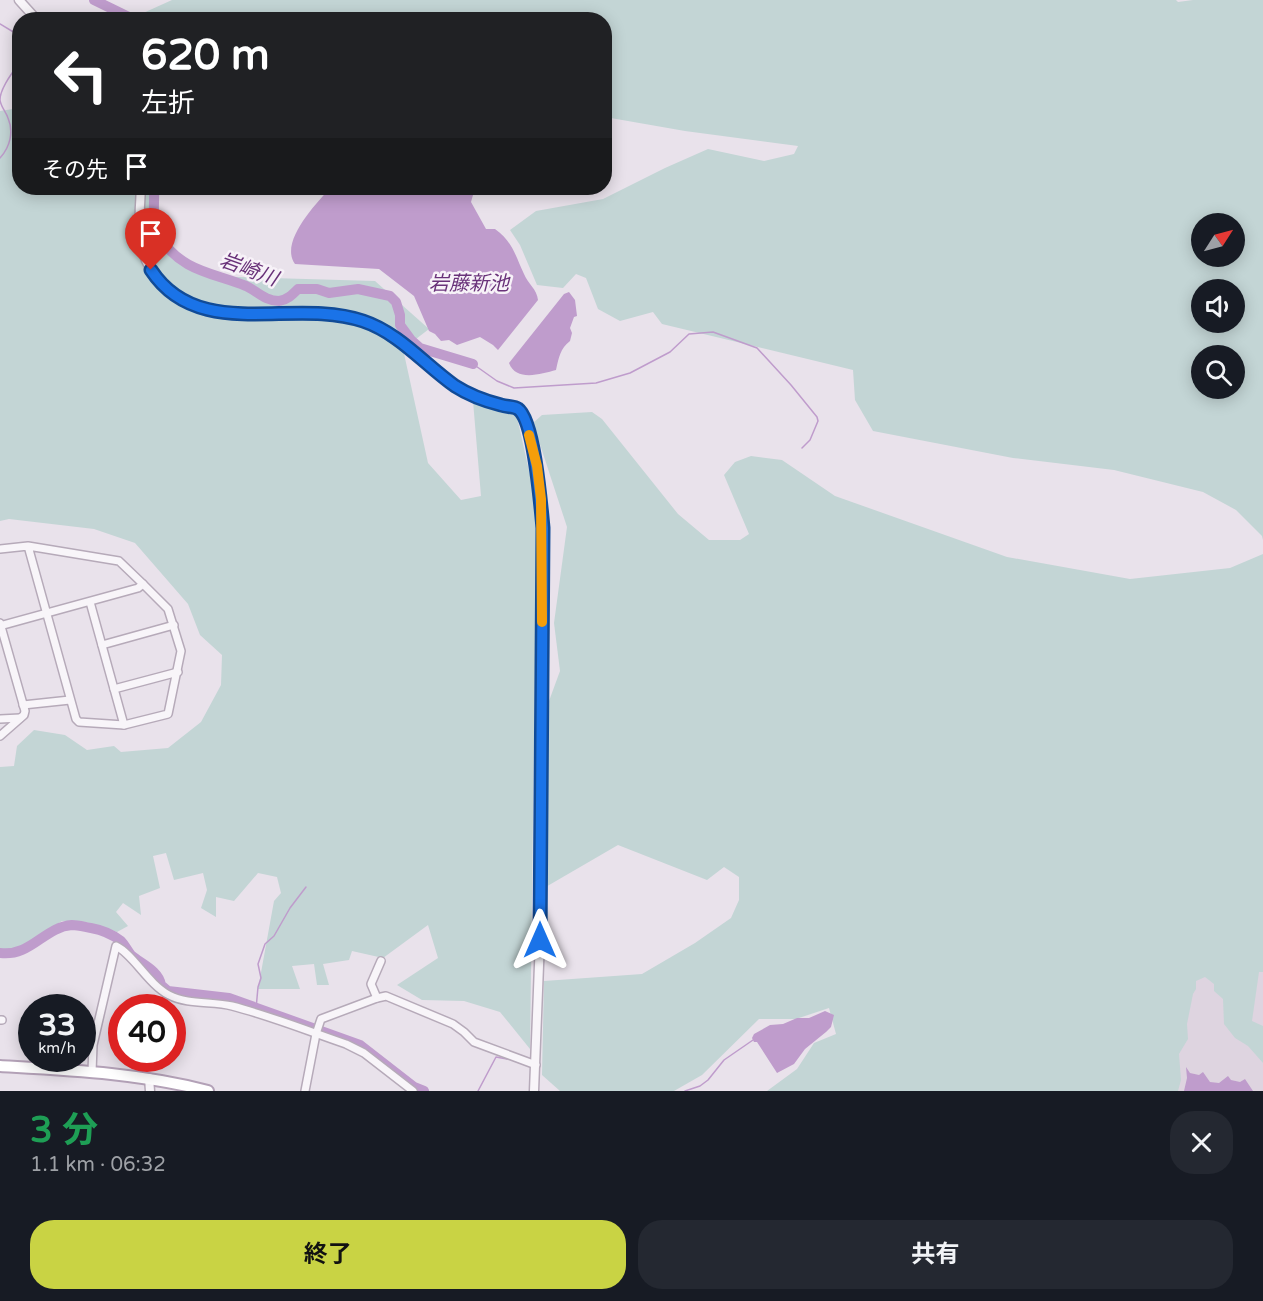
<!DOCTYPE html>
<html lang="ja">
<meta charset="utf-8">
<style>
:root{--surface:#171b24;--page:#242831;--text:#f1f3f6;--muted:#9ea1a6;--accent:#c9d344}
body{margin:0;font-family:"Varela Round","Noto Sans JP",sans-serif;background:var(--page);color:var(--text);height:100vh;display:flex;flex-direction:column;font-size:22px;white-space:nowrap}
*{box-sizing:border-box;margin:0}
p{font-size:20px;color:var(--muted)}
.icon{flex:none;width:33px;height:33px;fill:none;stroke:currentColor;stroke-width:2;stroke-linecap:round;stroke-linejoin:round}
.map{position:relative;height:1091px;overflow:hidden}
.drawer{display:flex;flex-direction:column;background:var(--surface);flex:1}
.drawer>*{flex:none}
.guide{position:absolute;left:12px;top:12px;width:600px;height:183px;border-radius:24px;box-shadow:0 3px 15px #0003;background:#202124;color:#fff;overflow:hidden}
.needle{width:39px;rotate:54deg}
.tools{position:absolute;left:1191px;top:213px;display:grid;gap:12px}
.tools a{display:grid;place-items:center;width:54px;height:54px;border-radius:50%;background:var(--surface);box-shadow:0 3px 15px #0003;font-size:30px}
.speed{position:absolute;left:18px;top:994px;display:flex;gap:12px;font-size:30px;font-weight:700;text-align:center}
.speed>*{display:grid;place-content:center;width:78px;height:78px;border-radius:50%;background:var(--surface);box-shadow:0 3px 15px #0003;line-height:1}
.speed small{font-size:15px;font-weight:400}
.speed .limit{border:9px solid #d22;background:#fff;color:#111}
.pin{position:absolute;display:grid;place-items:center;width:51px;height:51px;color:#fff;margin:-62px -26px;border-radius:50% 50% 50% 0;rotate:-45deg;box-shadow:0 0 6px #0007}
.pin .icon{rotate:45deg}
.me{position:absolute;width:66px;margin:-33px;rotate:0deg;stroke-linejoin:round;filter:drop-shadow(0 0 4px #0008)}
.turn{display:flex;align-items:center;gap:21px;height:126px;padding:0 30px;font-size:27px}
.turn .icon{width:78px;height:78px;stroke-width:2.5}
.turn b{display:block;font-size:42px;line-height:51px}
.then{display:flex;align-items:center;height:57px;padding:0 30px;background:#0003;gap:12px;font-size:22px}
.round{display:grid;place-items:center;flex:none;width:63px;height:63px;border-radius:24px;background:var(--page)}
.summary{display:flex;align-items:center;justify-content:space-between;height:102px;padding:0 30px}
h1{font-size:36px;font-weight:700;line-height:45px;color:#1e9e55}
.primary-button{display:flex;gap:12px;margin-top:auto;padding:12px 30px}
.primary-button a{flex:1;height:69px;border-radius:24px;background:var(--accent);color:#111;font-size:24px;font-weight:700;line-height:69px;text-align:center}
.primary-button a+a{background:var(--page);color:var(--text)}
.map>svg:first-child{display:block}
.built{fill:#ded4e0}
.green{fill:#c3d5d5;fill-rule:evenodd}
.water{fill:#bf9ccc}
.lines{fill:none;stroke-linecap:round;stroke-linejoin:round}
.stream{stroke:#bf9ccc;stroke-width:1.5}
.river{stroke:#bf9ccc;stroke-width:10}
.minor-casing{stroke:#b6aab9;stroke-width:10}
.tertiary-casing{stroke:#b6aab9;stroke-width:11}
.primary-casing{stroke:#b3a1b7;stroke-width:14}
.minor{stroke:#f8f5f9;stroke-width:7}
.tertiary{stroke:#f8f5f9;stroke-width:8}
.primary{stroke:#fff;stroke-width:10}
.route-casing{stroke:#114b97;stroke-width:15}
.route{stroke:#1a73e8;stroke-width:10}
.slow{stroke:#f59e0b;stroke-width:10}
.labels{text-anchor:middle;stroke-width:5;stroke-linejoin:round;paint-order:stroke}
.water-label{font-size:20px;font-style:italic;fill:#693279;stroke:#f7f2f8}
</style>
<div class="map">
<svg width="1263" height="1091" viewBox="0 0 1263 1091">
<rect width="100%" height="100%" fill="#e9e2eb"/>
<path class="built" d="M1263,913v178h-91l9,-104z"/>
<g class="green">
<path d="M172,0h1004l2,2 15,-2h70v540l-1,-4 -26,-26 -33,-18 -89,-22 -101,-12 -140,-27 -18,-31 -2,-30 -191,-46 -9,-12 -33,9 -22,-12 -12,-31 -10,-4 -13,14 -26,-3 -17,-40 -10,-15 26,-19 67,-12 62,-31 43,-19 56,12 30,-7 4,-8 -113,-15 -80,-14 -1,-97 -461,-1 -2,-5zM1202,224h32v32h-32zM1202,290h32v32h-32zM1202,356h32v32h-32z"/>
<path d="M19,108l1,80h137l2,31 5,27 8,12 32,18 171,5 54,48 -26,20 25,114 33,37 20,-4 -8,-95 33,10 11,6 20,90 -7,542 -30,-37 -36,-11 -42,-1 -25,-15 41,-27 -10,-33 -45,33 -31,-7 -3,9 -26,4 6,21h-12l-3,-21 -22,2 8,23h-42l16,-88 7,-8 -4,-16 -19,-4 -24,28 -18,-4v20l-15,-9 6,-18 -4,-17 -29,7 -8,-27 -13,3 7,32 -21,8 2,19 -18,-12 -7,9 12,14 -11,6 -31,-10 -24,-1 -48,31 -14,-3v-182l14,-1 3,-20 17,-16 31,5 22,15 27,-4 7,6 47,-4 33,-26 20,-37 1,-30 -22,-20 -12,-31 -53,-61 -41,-14 -85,-10 -9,2v-410z"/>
<path d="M592,412l10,7 76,95 31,26h31l9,-6 -25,-59 11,-13 16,-6 31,4 53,36 172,61 123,22 100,-11 33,-14v418h-4l-7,49 11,5v37l-15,-17 -13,-8 -11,-14 -1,-25 -9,-8v-7l-9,-7 -9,4v8l-3,5 -6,30 1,15 -9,15 2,26 -3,11h-411l30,-22 17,-26 22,-9 -7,-26 -33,11h-37l-57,56 -28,16h-114l-18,-16 2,-94 98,-7 53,-31 36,-25 8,-18v-23l-15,-10 -17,13 -89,-35 -74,43 5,-187 11,-30 -6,-48 13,-96 -34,-104 9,-8z"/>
</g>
<g class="water">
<path d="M330,188h145l-4,14 15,27h9c18,13 20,26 29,45 4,10 13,15 14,26l-40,50 -5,-5 -13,-8 -23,8 -8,-5 -8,1 -6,-7 -6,-3 -15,-35 -35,-27 -84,-5c-16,-22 21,-60 35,-76z"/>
<path d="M569,292l6,8 2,16 -3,1 -4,11 2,5 -2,8c-10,8 -11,16 -14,29 -15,4 -40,12 -47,-7l55,-69z"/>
<path d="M825,1011l9,4 -3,12 -5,5 -21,17 -11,15 -17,9 -20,-31h-3l-2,-4 2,-4 16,-9 13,-1 14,-6h12z"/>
<path d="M1186,1067l4,6 9,2 4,-3 7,10 9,1 9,-7 3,4 9,2 5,-3 8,12h-69l3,-13z"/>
</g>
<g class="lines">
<g class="stream">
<path d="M0,24l20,12"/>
<path d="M0,158c10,-11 14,-26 8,-40 -2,-6 -7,-11 -8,-18 0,-12 13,-28 20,-38"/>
<path d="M473,364l24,17 17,7 82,-5 34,-10 40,-21 19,-18 24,-2 44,16 34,37 26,32 1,4 -8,19 -8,8"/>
<path d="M256,1009l2,-22 3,-9 -3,-14 7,-20 9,-8 16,-28 16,-21"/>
<path d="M478,1091l18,-34 11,2"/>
<path d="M685,1091l15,-5 8,-6 16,-20 29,-20"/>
</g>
<g class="river">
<path d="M94,0l41,20"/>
<path d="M154,188c1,14 -3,37 5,49 24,35 52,35 87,49 11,5 19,15 33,15 8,-1 13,-6 19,-12h19l12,4 29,-4 32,7 6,6 4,13v10l11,15 9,8 53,16"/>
<path d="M0,953c31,4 44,-26 72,-28 6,0 13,2 19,3 11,2 21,6 30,13 4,4 7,11 11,15 10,8 27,15 29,29l7,6 61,7 131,47 54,42 10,4"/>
</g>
<defs>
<g id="minor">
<path d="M0,549l28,-3 91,15 24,23 25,25 13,42 -13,63 -44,11 -45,-3 -3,-3 -48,-173"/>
<path d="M90,602l34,123"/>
<path d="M0,623l25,88 -1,4 -24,21"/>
<path d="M0,626l138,-38 5,-4"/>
<path d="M102,645l72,-20"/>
<path d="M114,689l64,-17"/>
<path d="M23,705l47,-5"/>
<path d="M0,719l20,-1"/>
<path d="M377,998l-6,-14 10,-23"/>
<path d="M0,1020h2"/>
<path d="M92,1072l1,-27 23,-99c17,8 32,38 53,49 19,10 43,6 63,11 39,10 76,25 114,38l18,9 49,38"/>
<path d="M305,1091l11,-57 5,-15 56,-21 9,-2 67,28 11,8 10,10 62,23"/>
</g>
<g id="tertiary">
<path d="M19,0l18,20"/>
<path d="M141,188c-1,17 -3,36 0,54 2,15 9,29 19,40 46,54 134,20 195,36 43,12 68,48 104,70 13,8 28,14 42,17 6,2 13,1 18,5 15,11 22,97 24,118l-3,412 -6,151"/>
<path d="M149,1078l1,13"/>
</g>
<path id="primary" d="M0,1066c70,4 140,7 208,25"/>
</defs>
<use href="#minor" class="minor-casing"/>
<use href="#tertiary" class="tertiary-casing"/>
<use href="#primary" class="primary-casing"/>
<use href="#minor" class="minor"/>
<use href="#tertiary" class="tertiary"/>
<use href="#primary" class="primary"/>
</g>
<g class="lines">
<defs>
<path id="route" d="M151,270c48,73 142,27 212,51 36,12 61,43 92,65 14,9 30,15 46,19 6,2 13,1 17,4 16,11 23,98 25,119l-3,412"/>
</defs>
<use href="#route" class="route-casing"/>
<use href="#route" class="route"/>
<path class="slow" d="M529,435l8,31 4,33 1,123"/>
</g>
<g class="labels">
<g class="water-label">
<text transform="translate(249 269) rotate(20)" y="7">岩崎川</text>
<text x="469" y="290">岩藤新池</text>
</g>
</g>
</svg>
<div class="tools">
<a><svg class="needle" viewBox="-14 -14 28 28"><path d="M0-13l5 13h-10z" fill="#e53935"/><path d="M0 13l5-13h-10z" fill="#9ea1a6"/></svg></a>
<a><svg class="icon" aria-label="sound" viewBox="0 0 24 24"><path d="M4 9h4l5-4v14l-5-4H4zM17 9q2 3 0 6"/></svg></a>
<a><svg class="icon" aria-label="search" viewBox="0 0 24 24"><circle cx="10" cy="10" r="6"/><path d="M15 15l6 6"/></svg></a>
</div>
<div class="speed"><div>33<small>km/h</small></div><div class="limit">40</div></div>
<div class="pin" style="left:151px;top:270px;background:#d93025"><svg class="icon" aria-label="arrive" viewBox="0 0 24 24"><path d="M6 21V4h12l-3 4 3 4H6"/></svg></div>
<svg class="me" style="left:540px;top:940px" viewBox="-20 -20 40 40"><path d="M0-17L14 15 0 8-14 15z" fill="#1a73e8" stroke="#fff" stroke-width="4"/></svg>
<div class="guide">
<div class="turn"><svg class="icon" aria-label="left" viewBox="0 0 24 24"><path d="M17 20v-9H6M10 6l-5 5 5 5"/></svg><div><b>620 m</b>左折</div></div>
<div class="then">その先<svg class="icon" aria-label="arrive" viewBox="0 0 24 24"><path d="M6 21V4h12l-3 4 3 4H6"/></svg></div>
</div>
</div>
<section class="drawer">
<div class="summary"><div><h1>3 分</h1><p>1.1 km · 06:32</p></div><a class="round"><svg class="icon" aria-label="close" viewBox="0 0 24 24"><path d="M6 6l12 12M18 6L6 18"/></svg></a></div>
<div class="primary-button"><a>終了</a><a>共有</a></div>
</section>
